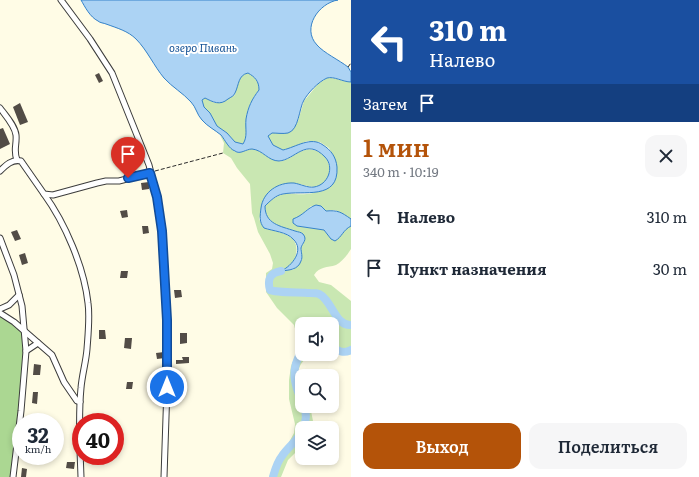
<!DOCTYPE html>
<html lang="ru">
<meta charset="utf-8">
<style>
:root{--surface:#fff;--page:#f6f6f7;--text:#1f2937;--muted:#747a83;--accent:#b45309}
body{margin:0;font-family:Literata,serif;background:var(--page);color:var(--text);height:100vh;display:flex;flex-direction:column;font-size:15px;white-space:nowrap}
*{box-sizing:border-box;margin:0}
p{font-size:13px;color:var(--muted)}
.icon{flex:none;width:22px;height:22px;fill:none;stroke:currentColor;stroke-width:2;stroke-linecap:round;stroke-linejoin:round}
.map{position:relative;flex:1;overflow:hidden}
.panel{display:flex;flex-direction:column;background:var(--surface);width:348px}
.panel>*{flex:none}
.hud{background:#1a4fa0;color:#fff;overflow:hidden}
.buttons{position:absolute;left:295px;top:317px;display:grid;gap:8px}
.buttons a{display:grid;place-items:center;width:44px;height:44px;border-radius:8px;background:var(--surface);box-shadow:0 2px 6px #0003;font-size:20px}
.speed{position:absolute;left:12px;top:413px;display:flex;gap:8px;font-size:20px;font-weight:700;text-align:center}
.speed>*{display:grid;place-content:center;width:52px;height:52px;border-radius:50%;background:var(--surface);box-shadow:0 2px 6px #0003;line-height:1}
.speed small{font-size:10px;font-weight:400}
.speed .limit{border:6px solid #d22;background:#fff;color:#111}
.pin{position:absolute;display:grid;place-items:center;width:34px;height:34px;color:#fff;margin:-41px -17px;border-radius:50% 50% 50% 0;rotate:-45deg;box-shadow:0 0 4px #0007}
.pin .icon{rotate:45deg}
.me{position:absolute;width:44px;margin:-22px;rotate:0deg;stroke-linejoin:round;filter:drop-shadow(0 0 3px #0008)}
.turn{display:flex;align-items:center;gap:14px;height:84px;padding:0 12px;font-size:18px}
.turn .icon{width:52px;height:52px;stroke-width:2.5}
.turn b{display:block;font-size:28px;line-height:34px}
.then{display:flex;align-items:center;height:38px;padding:0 12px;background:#0003;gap:8px;font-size:15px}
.round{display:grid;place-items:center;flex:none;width:42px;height:42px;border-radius:12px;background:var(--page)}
.overview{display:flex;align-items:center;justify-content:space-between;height:68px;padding:0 12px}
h1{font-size:24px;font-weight:600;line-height:30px;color:var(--accent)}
.primary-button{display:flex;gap:8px;margin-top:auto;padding:8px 12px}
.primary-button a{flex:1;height:46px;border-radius:12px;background:var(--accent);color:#fff;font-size:16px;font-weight:600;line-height:46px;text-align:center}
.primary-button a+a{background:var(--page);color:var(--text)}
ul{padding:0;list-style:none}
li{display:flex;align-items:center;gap:12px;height:52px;padding:0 12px}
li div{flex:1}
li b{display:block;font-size:15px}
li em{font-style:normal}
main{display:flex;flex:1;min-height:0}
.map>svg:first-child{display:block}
.green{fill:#c9e7b2}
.forest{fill:#abd792}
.water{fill:#acd3f4;stroke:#3582c9;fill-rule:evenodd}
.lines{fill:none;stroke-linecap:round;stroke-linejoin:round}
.river{stroke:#acd3f4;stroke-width:8}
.building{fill:#524c46}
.minor-casing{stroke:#3c3c3c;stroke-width:7}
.path{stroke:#2b2b2b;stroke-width:1;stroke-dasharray:4 2;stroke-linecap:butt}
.minor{stroke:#fff;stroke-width:5}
.route-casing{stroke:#114b97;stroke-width:10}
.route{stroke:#1a73e8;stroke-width:7}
.labels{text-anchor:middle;stroke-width:4;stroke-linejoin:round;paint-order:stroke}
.water-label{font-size:11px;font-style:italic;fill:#175497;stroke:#fff}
</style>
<main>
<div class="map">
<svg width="351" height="477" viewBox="0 0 351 477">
<rect width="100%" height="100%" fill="#fffce6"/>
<g class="green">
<path d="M248,73c7,4 11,8 11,17 -7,8 -13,21 -13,32 0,9 1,14 -3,22l-8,-2 -8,-9 -10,-7 -7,-13 -6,-6 -2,-7 3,-2 10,5 20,-8c2,-9 3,-20 13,-22z"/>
<path d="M327,78c8,-1 15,4 24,4v138v-1l-16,-9 -9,1 -5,-5h-10l-9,10 -8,3 3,7 27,4 7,9h7l6,-9 7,-4c0,7 0,17 0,23 -3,5 -9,13 -15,16 -9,3 -16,1 -22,10l5,7 12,3 20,16v51c-5,4 -13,1 -19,-1v-27h-30v30h7l-8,10 -3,6v9l4,9v18h8l3,15 -1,7h-10v18l-14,14 -7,17h-12l4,-9 7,-12 8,-12 6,-11 1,-9 -6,-25v-19l2,-14 8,-18v-5l-5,-18 -17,-17 -11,-16v-19l6,-4 1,-6 -3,-9 -12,-22 -4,-14 -2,-5 -2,-29 -13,-16 -6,-10 -8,-5 1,-10 -4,-8c4,4 9,12 14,16 6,4 12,-2 18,-2 11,0 17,14 30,12 14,-3 19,-17 37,-9 13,6 15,28 0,34 -9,3 -18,-4 -27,-2 -8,1 -16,5 -23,8l-10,27 5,9c16,5 36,6 32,26 -1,8 -7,14 -14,16h11l9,-10 -1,-12 4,-8 -3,-7c-16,-5 -37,-7 -37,-27 20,-20 27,-8 48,-13 6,-2 13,-5 19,-8l1,-30 -4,-7 -9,-6 -13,-1 -13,6 -11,3 -10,-5 -5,-9 4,-3h16l10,-12 6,-20 14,-17z"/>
</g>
<path class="forest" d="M0,313l24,18 2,20 -13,126h-13z"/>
<g class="water">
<path d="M81,0h257c-19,3 -37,28 -21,45 7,8 22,15 31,22l3,5v10c-8,0 -17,-6 -24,-4 -9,4 -19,15 -23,22 -5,8 -5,30 -16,33 -5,1 -11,0 -16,0l-4,3 5,9 10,5c13,-3 28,-14 40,-5 8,5 13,12 14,22 2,34 -34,23 -54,27 -7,1 -13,7 -18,12 0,18 15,20 30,25 3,1 6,1 8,3 5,6 -1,9 -2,14 0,4 2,9 0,13 -3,9 -12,9 -20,10 11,-5 24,-21 12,-32 -6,-7 -20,-8 -29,-11 -5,-6 -4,-12 -3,-20 2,-16 17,-26 33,-25 6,1 14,5 20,4 14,-2 21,-20 11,-30 -19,-20 -30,3 -46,4 -11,0 -16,-11 -27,-12 -6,0 -12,6 -17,2 -6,-2 -10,-11 -14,-16 -6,-5 -14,-9 -19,-15 -5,-5 -6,-13 -11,-18 -8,-9 -19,-15 -27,-24 -10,-12 -17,-28 -28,-39 -8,-8 -19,-11 -30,-15 -2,-1 -6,-1 -8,-3 -8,-4 -13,-14 -17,-21zM248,73c7,4 11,8 11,17 -7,9 -11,17 -13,29 -1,10 2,17 -3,25l-8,-2 -8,-9 -10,-7 -7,-13 -6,-6 -2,-7 3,-2c8,4 15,8 23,1 3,-2 6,-3 7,-6 4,-8 3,-18 13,-20z"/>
<path d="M316,205l5,1 5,5c12,-1 15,1 25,8v7c-8,4 -9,11 -16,15l-4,-2 -7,-9 -27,-4 -4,-3v-4c11,-4 14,-11 23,-14z"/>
</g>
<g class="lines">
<g class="river">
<path d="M281,271c-11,2 -14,8 -11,19 7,3 30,2 40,3 3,0 7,0 9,1 13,6 16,32 32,31"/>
<path d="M332,346c5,5 12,8 19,4"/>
<path d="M302,351c-12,18 -8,33 0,51"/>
<path d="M303,428c4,-8 4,-14 1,-22"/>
<path d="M273,477c2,-7 4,-15 9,-21 6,-9 15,-15 20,-25"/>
</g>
</g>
<g class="building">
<path d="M99,73l4,8 -4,2 -4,-8z"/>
<path d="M20,103l8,19 -8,3 -7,-18z"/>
<path d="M3,128l7,16 -10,5v-20z"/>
<path d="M149,182v7l-7,1 -1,-7z"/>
<path d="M127,210l1,7 -6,1 -2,-7z"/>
<path d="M142,226h6l1,7 -6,1z"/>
<path d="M17,230l4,9 -6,2 -4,-9z"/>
<path d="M25,253l3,10 -6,2 -3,-10z"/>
<path d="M121,271h7l-1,7h-7z"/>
<path d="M174,290h7l1,7 -7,1z"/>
<path d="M99,330h6l1,9h-7z"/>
<path d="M180,333h7v10l-7,1z"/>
<path d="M125,338h7l-1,11 -7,-1z"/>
<path d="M164,352l1,6 -8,1 -1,-6z"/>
<path d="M182,357h7v6l-13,1v-4h7z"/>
<path d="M34,364l7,1 -1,10h-7z"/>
<path d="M127,382h6l-1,7h-6z"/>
<path d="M33,392h5l-1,12 -5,-1z"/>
<path d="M67,462h8l-1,7 -8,-1z"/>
<path d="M22,468l5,1 -1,8h-5z"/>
</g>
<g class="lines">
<defs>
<g id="minor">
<path d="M61,0l29,39 22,34 37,92 8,32 5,34 5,89v67l-3,90"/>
<path d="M0,108c6,8 15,18 16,27 1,10 -3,15 1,25"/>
<path d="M0,171c6,-6 12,-12 21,-10l23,33 9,1 44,-12 9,-2h13l31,-8"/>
<path d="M44,194c21,29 40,73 44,109 2,14 0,32 -1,46 -1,13 -5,26 -6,39 -3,30 -1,60 0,89"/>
<path d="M0,238l14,37 8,31 4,45 -5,60 -8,66"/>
<path d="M0,309l9,-4 10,-10"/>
<path d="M0,313l14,9 38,33 12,27 13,19 3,1"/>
<path d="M26,351l12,-8"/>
</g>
</defs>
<use href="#minor" class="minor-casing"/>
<g class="path">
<path d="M348,67l3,-4"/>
<path d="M155,171l68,-18"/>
</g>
<use href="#minor" class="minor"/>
</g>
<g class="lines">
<defs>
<path id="route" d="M128,178l22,-5 7,24 5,34 5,89v67"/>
</defs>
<use href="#route" class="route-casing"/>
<use href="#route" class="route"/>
</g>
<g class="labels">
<g class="water-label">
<text x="203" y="52">озеро Пивань</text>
</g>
</g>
</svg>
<div class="buttons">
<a><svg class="icon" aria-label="sound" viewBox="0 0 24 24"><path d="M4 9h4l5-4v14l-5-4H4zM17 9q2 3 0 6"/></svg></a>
<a><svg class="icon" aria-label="search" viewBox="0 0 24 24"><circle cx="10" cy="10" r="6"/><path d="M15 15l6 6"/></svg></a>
<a><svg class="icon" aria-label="layers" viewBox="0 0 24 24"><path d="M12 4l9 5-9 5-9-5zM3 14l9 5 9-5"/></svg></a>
</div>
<div class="speed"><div>32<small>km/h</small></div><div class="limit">40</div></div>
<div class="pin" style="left:128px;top:178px;background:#d93025"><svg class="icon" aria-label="arrive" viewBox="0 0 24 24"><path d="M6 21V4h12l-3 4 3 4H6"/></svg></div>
<svg class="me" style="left:167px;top:387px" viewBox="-20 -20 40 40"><circle r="17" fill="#1a73e8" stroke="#fff" stroke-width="3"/><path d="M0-11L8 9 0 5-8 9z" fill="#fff"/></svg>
</div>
<section class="panel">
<div class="hud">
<div class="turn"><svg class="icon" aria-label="left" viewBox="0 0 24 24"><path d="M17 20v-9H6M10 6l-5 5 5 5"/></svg><div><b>310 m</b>Налево</div></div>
<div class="then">Затем<svg class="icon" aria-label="arrive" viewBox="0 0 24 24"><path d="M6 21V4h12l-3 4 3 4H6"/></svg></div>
</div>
<div class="overview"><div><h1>1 мин</h1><p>340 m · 10:19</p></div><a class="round"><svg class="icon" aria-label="close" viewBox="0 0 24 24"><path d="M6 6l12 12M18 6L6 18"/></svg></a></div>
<ul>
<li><svg class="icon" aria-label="left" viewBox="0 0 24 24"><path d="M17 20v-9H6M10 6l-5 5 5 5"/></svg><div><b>Налево</b></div><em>310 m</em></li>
<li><svg class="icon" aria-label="arrive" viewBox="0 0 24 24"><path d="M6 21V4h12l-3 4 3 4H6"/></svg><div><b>Пункт назначения</b></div><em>30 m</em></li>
</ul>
<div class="primary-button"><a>Выход</a><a>Поделиться</a></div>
</section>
</main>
